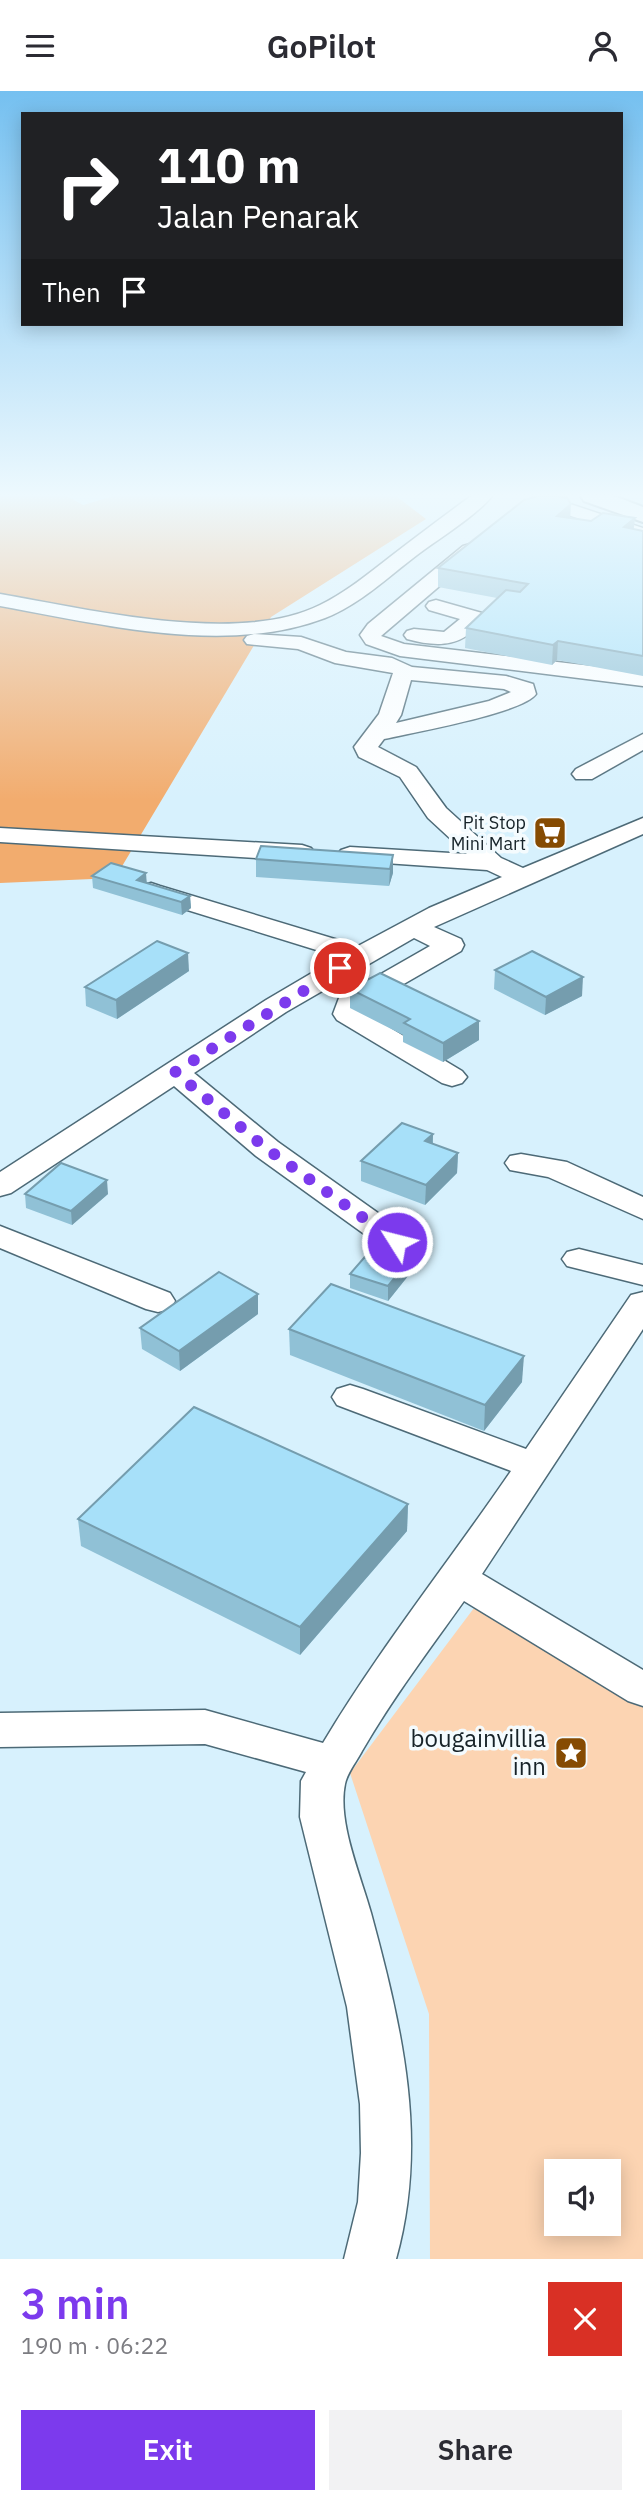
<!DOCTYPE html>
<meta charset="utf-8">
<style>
:root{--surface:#fff;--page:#f2f2f3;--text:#2b2b33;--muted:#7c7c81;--accent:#7c3aed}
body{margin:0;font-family:"IBM Plex Sans",sans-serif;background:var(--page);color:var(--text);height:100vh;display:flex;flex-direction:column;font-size:26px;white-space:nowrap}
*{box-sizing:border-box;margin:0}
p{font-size:23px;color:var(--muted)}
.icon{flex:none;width:38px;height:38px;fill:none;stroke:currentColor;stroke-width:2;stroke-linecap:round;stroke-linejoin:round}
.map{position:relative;height:2168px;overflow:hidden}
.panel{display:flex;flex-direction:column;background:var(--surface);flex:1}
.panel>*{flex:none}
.guide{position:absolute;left:21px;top:21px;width:602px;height:214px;border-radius:0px;box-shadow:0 4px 18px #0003;background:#202124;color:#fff;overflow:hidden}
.buttons{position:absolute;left:544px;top:2068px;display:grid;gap:14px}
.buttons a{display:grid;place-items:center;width:77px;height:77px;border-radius:0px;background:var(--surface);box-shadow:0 4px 18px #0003;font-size:35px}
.pin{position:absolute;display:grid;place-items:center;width:60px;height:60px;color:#fff;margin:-30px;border:4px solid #fff;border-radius:50%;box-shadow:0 2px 7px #0007}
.me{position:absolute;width:77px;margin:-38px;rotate:306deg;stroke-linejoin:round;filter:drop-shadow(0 0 5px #0008)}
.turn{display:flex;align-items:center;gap:24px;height:147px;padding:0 21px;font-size:32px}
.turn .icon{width:91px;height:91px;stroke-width:2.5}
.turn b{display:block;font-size:49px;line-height:60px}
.then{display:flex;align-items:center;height:66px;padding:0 21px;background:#0003;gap:14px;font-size:26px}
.round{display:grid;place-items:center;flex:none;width:74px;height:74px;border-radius:0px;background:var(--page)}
.overview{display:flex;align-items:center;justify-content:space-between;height:119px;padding:0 21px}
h1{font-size:42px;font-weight:600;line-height:52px;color:var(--accent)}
.cta{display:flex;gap:14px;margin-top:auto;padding:14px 21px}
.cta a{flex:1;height:80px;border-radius:0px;background:var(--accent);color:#fff;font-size:28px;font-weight:600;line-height:80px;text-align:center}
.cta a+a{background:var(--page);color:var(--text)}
header{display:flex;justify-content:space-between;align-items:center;height:91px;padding:0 21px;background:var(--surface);font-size:32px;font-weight:600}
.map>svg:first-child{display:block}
.green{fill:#fcd4b2;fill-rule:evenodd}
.forest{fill:#f2ac6e}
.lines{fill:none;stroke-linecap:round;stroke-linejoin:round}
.minor-casing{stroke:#4d6a77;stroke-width:3}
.major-casing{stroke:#4d6a77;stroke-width:4}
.minor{fill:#fff;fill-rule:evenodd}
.major{fill:#fff;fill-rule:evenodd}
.wall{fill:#90c1d6}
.shaded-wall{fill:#759dae}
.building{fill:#a7e0f9;stroke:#759dae;stroke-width:2}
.route{stroke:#7c3aed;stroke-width:12;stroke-dasharray:0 21.6}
.labels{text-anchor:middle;stroke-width:7;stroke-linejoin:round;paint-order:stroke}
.far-poi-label{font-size:18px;fill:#162228;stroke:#f4fbfe;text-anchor:end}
.near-poi-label{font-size:24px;fill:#162228;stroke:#f4fbfe;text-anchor:end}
</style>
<header><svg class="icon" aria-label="menu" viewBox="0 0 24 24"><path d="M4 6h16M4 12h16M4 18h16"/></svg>GoPilot<svg class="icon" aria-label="person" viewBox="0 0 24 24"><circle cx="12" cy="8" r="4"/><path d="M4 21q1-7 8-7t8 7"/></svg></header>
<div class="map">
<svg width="643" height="2168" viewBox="0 0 643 2168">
<rect width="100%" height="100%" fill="#d7f1fd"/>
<path class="green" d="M477,1513l166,97v558h-213l-1,-245 -79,-241zM556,2081h53v52h-53z"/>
<path class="forest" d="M0,405h67l16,9 31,-9h282l30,23 -155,98 -156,261 -115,5z"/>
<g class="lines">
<defs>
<g id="minor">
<path d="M471,405h21c-16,20 -54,43 -75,59 -29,22 -58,50 -92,63 -99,38 -224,6 -325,-12v-12c88,15 238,52 320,11 25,-12 48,-31 70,-48 27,-21 54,-41 81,-61z"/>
<path d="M529,411l38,1 76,25v12l-78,-26 -43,-2 -2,-4 2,-4z"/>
<path d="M470,453l10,6 -3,4 -96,82 23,8 239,28v14l-243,-30 -34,-12 -6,-9 8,-11 95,-78z"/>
<path d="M436,509l46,13 3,4c-21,30 -45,31 -78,22l-3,-4 3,-4 7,-2 30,3 16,-13 -31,-9 -3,-4 3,-4z"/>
<path d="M254,543l47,3 45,15 46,6 20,9 94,9 27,8 3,10c-13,19 -125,39 -152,45l-6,8 38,20 30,41 55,50 22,10 120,-50v16l-209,93 27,12 3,6 -3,6 -99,57v3l100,60 5,6 -5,6 -10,3 -10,-3 -105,-63 -4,-6 6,-16 91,-52 -16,-8 -128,74 -92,61 84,69 131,93 4,7 -4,7 -12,3 -12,-3 -129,-93 -82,-70 -163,107 -11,3v-24l266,-172 73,-43 -197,-61 -4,-5 4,-5 9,-3 9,3 198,60 71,-38 73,-31 -15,-7 -146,-10 -4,-5 4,-5 9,-3 117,7 -39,-36 -28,-41 -41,-20 -5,-10 25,-33 14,-41 -58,-10 -37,-14 -51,-5 -3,-4 3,-4zM411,589l93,9 7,3 -22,9 -93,22 5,-8z"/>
<path d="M643,643v16l-51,29h-16l-4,-5 4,-5z"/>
<path d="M0,737l302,17 9,3 4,5 -4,5 -9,3 -302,-19z"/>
<path d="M521,1063l46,8 76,35v22l-95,-42 -38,-7 -5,-7 5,-7z"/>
<path d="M0,1135l170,67 5,8 -5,8 -12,3 -12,-3 -146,-61z"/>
<path d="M579,1158l64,16v20l-76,-19 -5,-7 5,-7z"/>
<path d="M643,1201v37l-161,245 161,96v36l-15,-5 -164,-100c-35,49 -72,98 -102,150 -5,10 -15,22 -17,33 -8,38 16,92 26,129 31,115 58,228 25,346h-52l14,-57 3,-49 -1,-49 -13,-97 -47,-190 1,-36 5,-9 -101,-28 -205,3v-34l205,-3 118,33c56,-94 126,-181 188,-272l-174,-66 -5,-8 5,-8 13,-4 13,4 163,60 105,-154z"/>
</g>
<path id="major" d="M581,405h33l29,11v15l-59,-21z"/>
</defs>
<use href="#minor" class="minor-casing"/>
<use href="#major" class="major-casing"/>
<use href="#minor" class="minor"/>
<use href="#major" class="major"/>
</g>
<g class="wall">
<path d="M570,427l73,13v145l-86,-16 -5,5 -87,-17 1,-20 31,-30 -59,-11v-19z"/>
<path d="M393,764v18l-4,13 -133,-9v-18z"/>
<path d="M92,785l54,7 44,13 1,12 -9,7 -89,-27z"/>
<path d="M495,879l87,26 -37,19 -51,-26z"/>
<path d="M189,880l-72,48 -31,-13 -1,-19z"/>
<path d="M350,898l129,32v19l-36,22 -40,-20v-7l-53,-27z"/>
<path d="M433,1043v10l25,9 -1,20 -32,32 -64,-24v-20z"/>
<path d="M25,1103h83l-36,31 -46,-17z"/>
<path d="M421,1155l-1,15 -32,40 -38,-13v-14z"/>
<path d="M258,1223l-78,57 -38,-22 -2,-21z"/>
<path d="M289,1238l233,53 -38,49 -194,-76z"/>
<path d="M408,1413l-1,27 -107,124 -219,-109 -3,-27z"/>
</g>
<g class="shaded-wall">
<path d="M571,413l-1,18 -13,-6z"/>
<path d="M635,427l-2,18 -9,-9z"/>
<path d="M558,550l-1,19 -5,5 1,-20z"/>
<path d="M393,764v18l-4,13 1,-17z"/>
<path d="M146,782l1,13 -10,-6z"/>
<path d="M190,805l1,12 -9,7 -1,-13z"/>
<path d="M188,862l1,18 -72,48 -1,-19z"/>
<path d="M583,886l-1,19 -37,19 1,-18z"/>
<path d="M479,930v19l-36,22v-19z"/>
<path d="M433,1043l-1,20 -7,-13z"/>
<path d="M458,1062l-1,20 -32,32 1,-20z"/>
<path d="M107,1089l1,14 -36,31 -1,-14z"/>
<path d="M421,1155l-1,15 -32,40v-15z"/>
<path d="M258,1203v20l-78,57 -1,-20z"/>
<path d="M524,1265l-2,26 -38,49 1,-26z"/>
<path d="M408,1413l-1,27 -107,124v-28z"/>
</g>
<g class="building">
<path d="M538,405h18l11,2 4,6 -14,12 34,5 12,-8 32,5 -11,9 19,4v125l-85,-15 -5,4 -87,-17 40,-38 14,2 8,-8 -90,-16 86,-68z"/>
<path d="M261,755l132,9 -3,14 -134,-10z"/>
<path d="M111,772l35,10 -9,7 53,16 -9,6 -89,-26z"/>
<path d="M157,850l31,12 -72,47 -31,-13z"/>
<path d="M532,860l51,26 -37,20 -51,-27z"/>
<path d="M380,882l99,48 -36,22 -39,-20 6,-4 -60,-30z"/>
<path d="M402,1032l31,11 -8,7 33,12 -32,32 -65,-24z"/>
<path d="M61,1072l46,17 -36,31 -46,-17z"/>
<path d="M384,1144l37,11 -33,40 -38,-12z"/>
<path d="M219,1181l39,22 -79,57 -39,-23z"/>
<path d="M331,1193l193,72 -39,49 -196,-76z"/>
<path d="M194,1316l214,97 -108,123 -222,-108z"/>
</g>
<linearGradient id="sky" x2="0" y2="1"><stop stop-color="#75c0f0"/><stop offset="0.57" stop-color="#edf9fe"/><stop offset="1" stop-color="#edf9fe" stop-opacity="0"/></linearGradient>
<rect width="643" height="709" fill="url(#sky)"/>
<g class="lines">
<path class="route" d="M340,877l-165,104 92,77 130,93"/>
</g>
<defs>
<symbol id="supermarket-square" viewBox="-11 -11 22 22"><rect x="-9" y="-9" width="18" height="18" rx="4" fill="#864b02" stroke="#f4fbfe"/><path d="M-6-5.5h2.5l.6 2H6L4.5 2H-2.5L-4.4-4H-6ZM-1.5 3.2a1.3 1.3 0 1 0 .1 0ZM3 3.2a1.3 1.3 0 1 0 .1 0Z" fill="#fff"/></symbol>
<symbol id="sight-square" viewBox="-11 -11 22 22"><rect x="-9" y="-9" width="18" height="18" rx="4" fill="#864b02" stroke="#f4fbfe"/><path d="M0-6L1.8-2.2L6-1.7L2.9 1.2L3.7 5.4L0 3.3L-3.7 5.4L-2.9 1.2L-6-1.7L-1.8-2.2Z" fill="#fff"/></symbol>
</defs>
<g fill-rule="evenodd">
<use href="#supermarket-square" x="531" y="723" width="38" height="38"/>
<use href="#sight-square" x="552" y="1643" width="38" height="38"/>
</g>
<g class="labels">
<g class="far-poi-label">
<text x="526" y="738">Pit Stop<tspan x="526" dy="21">Mini Mart</tspan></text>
</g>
<g class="near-poi-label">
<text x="546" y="1656">bougainvillia<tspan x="546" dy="28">inn</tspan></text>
</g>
</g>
</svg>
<div class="buttons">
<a><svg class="icon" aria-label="sound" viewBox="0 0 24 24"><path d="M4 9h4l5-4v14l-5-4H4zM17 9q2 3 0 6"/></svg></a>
</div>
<div class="pin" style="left:340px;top:877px;background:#d93025"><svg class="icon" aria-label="arrive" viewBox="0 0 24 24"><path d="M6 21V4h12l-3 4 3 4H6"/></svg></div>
<svg class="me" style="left:397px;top:1151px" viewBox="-20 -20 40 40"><circle r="17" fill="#7c3aed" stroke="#fff" stroke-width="3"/><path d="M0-11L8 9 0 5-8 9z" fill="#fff"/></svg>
<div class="guide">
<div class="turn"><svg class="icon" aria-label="right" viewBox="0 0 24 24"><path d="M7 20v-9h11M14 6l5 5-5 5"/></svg><div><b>110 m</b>Jalan Penarak</div></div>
<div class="then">Then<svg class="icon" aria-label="arrive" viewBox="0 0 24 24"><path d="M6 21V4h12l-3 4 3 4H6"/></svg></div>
</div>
</div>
<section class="panel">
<div class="overview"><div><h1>3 min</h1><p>190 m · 06:22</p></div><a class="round" style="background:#d93025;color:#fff"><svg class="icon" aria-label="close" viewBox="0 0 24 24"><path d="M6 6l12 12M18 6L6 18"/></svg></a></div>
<div class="cta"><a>Exit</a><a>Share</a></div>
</section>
